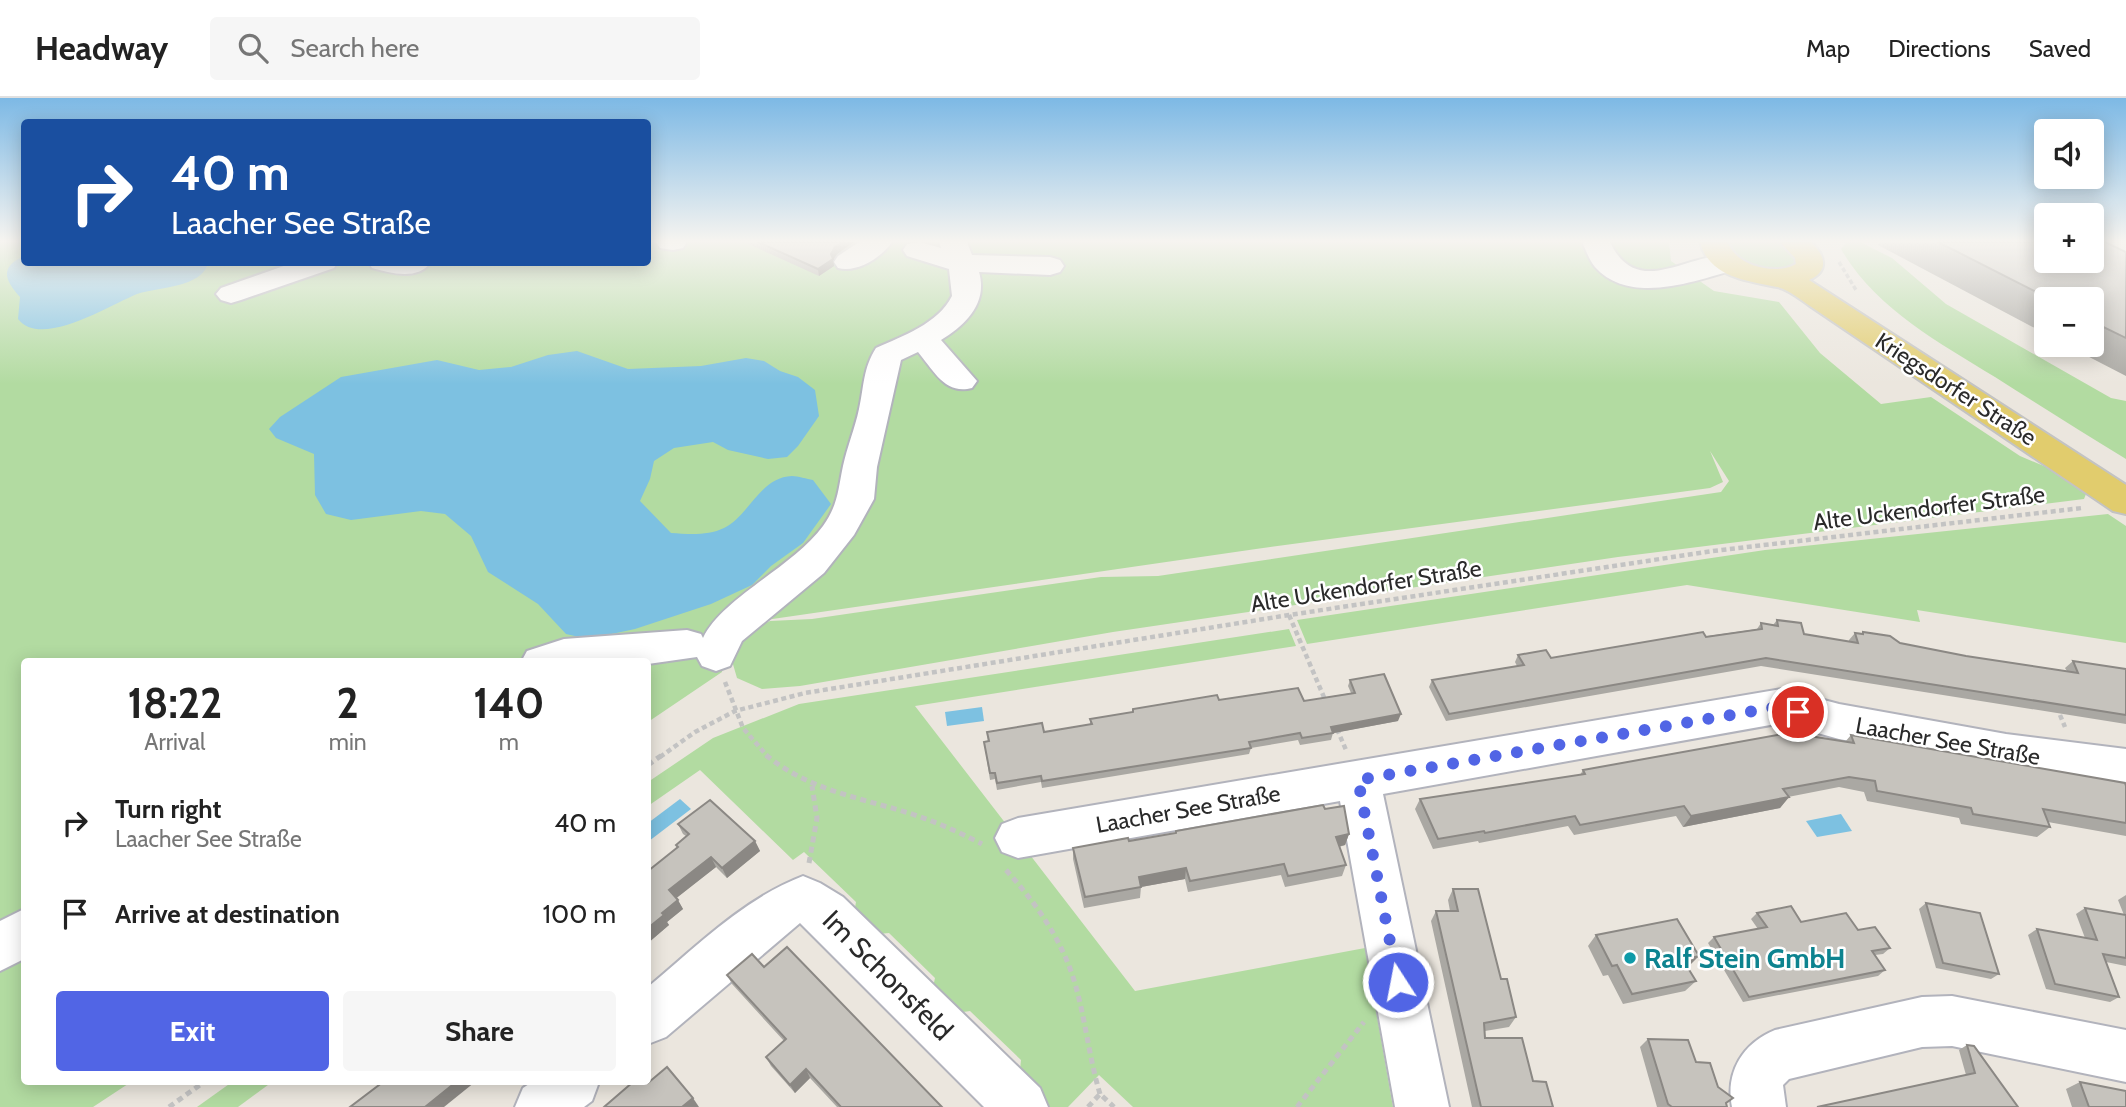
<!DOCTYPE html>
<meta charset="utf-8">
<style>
:root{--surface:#fff;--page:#f6f6f6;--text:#222;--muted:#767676;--line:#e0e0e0;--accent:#5165e5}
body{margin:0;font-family:Cabin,sans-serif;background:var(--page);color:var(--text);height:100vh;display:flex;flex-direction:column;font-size:26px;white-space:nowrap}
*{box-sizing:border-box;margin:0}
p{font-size:23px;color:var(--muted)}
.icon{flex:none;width:38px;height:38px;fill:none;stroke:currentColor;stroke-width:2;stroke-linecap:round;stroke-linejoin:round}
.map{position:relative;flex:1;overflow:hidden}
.panel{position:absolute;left:21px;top:560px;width:630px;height:427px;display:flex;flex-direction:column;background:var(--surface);border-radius:7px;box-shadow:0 4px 18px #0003}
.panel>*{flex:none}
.hud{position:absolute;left:21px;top:21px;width:630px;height:147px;border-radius:7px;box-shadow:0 4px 18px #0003;background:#1a4fa0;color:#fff;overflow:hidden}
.controls{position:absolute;left:2034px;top:21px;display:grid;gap:14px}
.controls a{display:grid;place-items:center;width:70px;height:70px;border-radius:7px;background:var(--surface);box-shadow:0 4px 18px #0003;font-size:35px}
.pin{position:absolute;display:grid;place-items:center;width:60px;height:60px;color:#fff;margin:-30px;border:4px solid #fff;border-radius:50%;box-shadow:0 2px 7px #0007}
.me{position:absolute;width:77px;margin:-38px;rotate:349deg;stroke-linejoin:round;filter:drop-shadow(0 0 5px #0008)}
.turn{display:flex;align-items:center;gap:24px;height:147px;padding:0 35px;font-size:32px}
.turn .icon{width:91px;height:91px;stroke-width:2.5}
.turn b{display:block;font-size:49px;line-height:60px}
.eta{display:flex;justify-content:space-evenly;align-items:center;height:119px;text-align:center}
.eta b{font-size:42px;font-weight:700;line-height:49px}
.button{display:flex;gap:14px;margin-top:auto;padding:14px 35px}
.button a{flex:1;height:80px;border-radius:7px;background:var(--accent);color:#fff;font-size:28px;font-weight:700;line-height:80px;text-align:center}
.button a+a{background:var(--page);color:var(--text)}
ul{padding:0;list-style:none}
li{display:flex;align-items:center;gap:21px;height:91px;padding:0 35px}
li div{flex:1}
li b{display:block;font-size:26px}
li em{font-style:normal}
header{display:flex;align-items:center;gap:42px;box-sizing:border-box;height:98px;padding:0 35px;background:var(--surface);border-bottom:2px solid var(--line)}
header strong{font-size:33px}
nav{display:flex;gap:38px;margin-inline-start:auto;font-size:24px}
.search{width:490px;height:63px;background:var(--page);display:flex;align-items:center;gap:18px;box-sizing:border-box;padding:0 24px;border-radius:7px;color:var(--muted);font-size:26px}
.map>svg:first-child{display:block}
.green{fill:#b2dba1}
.water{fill:#7dc1e1}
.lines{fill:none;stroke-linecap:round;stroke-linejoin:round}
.minor-casing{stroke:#b2b3bc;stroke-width:4}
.major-casing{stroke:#c3c3c3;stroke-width:4}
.path-far2{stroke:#c3c3c3;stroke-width:3.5;stroke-dasharray:4.5 2.5;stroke-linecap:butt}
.path-far1{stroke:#c3c3c3;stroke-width:4.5;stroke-dasharray:5 3.5;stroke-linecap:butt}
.path{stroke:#c3c3c3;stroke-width:5;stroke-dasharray:6 4.5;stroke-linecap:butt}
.minor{fill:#fff;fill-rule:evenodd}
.major{fill:#e1cc6d;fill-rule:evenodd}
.wall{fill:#aaa8a3}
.shaded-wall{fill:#8b8884}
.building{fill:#c6c3bd;stroke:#8b8884;stroke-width:2}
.route{stroke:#5165e5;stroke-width:12;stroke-dasharray:0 21.6}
.culture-dot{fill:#0f9aa8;stroke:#fff;stroke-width:2.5}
.labels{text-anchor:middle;stroke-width:5;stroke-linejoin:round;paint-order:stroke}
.street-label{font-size:23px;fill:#2a2a2a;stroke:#fff}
.near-culture-label{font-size:28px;font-weight:bold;fill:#0d838f;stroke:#fff;text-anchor:start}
.near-street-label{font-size:28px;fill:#2a2a2a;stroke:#fff}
</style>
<header>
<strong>Headway</strong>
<div class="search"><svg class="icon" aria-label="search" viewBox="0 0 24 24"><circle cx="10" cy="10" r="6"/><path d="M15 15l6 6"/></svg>Search here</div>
<nav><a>Map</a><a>Directions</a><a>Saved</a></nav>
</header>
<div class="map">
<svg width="2126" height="1009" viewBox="0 0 2126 1009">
<rect width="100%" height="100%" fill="#ebe6de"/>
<g class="green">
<path d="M0,144h24v20h624v-20h1021l2,19 43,30 65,11 41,51 61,51 50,-7 89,59 38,16 28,22 -2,5 -466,58 -505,75 -313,54 -38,3 -25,-11 -7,-24 15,-22 25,-11 42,-2 289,-42 57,-1 563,-84 8,-11 -19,-30 13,31 -13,6 -454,61 -504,73 -27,29 -3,21 -74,50v-60h-624v420h107l-38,25h-93z"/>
<path d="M1728,144h52l16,15v6c-18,18 -46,2 -65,-7z"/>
<path d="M1847,144h13l32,16 54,46 165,94 15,3v58c-44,-27 -87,-54 -131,-82 -57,-35 -120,-69 -154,-128z"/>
<path d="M2108,416l18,12v117l-209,-33 3,12 -233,-37 -380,59 -10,-24 468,-70z"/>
<path d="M1289,531l7,17 -381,60 220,285 230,-43 28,159h-260l-34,-32 -31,32h-20l-29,-27 2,-20 -51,-49 -20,3 -19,-18 4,-18 -46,-45 -21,2 -15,-16 3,-17 -52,-50 -11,8 -93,-90 -52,36v-24l65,-44 86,-34z"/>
<path d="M232,984h40l-34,25h-41z"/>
</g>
<g class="water">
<path d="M24,158v6l184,1c-6,25 -51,24 -71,31 -27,11 -96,55 -119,25l2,-22c-16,-18 -20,-30 4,-41z"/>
<path d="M577,253l51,18 73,-3 45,-8 18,3 16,10 18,6 17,13 4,26 -21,30 -11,11 -19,2 -40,-9 -15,-8 -39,6 -20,13 -4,18 -10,22 31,32c17,1 37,3 53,-5 25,-12 36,-51 68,-52 6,0 15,3 21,4l18,24 -28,39 -32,23 -19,19 -41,19 -76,25 -47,10 -22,-5 -28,-30 -50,-32 -17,-36 -26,-22 -24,-3 -70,9 -25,-6 -11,-19 -1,-41 -38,-16 -7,-9 11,-12 61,-40 96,-17 42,10 32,-3 37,-12z"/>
<path d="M982,609l2,14 -37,5 -2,-14z"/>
<path d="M680,701l11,10 -42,32 -1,-18z"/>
<path d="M1841,716l11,17 -35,6 -11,-16z"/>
</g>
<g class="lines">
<defs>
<g id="minor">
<path d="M656,144h31l-4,6 -10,2 -13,-2z"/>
<path d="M859,144h33c-11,16 -35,31 -54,26l-4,-6 4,-6z"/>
<path d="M920,144l21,6 -2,-6h28l5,13 78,2 10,3 4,6 -4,6 -10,3 -71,-3c9,31 -13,53 -38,68l36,41 -5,7c-27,7 -38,-17 -54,-36l-17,8 -24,107 -3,32 -20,36 -30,38 -82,68 -12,25 -14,5 -14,-5 -5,-9 -49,7v-2h-127l6,-11 37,-12 123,-9 14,4 2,4c19,-40 90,-71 120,-112 15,-21 15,-36 20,-60 4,-19 12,-38 16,-57 5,-22 4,-41 17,-61 26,-12 62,-24 76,-52l-3,-27 -42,-13 -4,-6 4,-6z"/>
<path d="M1582,144h28c29,62 84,4 127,15l4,6 -4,6c-42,12 -107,37 -142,-2 -6,-7 -9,-17 -13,-25z"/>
<path d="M295,164h43l-4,6 -93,32 -10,3 -10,-3 -5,-6 5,-6z"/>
<path d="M368,164h63c-13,19 -41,11 -59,6z"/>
<path d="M1782,591l57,15 167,30 120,15v36l-120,-15 -167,-31 -57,-16 -399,71 66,313h-54l-55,-306 -322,57 -16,-6 -7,-14 7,-14 16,-6z"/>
<path d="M803,778l17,7 23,14 197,191 8,19h-64l-184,-184 -134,114 -18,7v-57c48,-40 95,-88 155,-111z"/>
<path d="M24,811v50l-24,12v-50z"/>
<path d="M1952,898l174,34v52l-174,-36 -30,1 -133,32 -6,6 3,22h-54c-7,-35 11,-64 43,-77l147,-33z"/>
<path d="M532,984h67l-7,19 -8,6h-69l8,-19z"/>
</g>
<path id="major" d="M1700,144h28c7,24 48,34 68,22l-1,-6 -15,-16h31c14,13 19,29 -2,38l317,205v29l-13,-3 -303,-205c-9,-6 -22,-17 -33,-19 -30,-6 -68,-10 -77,-45z"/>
</defs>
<use href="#minor" class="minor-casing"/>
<use href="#major" class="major-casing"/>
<path class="path-far2" d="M1839,164l17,28"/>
<g class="path-far1">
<path d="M1289,517l37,87"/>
<path d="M725,584l18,46 25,29"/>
<path d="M2060,617l5,12"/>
<path d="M1337,631l9,21"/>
<path d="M660,659l35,-25 40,-21 70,-18 484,-78 424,-64 369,-43"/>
</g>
<g class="path">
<path d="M766,657c42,35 95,43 146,59 24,8 47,18 70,30"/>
<path d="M648,667l14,-10"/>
<path d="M809,765l8,-45 -5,-32"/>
<path d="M1006,772c28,31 52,64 66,104 13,39 16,80 28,120"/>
<path d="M169,1009l35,-25"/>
<path d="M1088,1009l12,-13 14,13"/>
<path d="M1297,1009l67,-85"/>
</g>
<use href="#minor" class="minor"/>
<use href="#major" class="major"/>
</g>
<g class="wall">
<path d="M744,144h110l-17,12 -4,6 1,6 -15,10z"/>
<path d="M1880,144h166l80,10v124l-60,-31h25v-46h-45v35l-168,-89z"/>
<path d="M1777,522l27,14 45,8v-2l6,-7 6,1 2,-2 37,11 66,13 101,15 -2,-3 8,-7 53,8v55l-365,-58 -315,55 -17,-34 3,-7 85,-14 -2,-4 3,-7 33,3 206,-29 4,-6 12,2z"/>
<path d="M1350,582l48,41 -65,12 -2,7 -31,5 -2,-5 -47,8 -2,6 -207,34 -1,-6 -44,8 -2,-11 -5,1 -6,-38h4l-1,-10h57l46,-8v-5l42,-7 1,-3 86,-9 85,1 47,-8 -3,-7z"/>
<path d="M1803,637l42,7 6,-7 275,51v50l-78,-14 2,5 -13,10 -76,-13 -2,-6 -92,-17 -3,-9 -25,-5 -51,10h1l-9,11 -97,19 -7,-11 -102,19 -6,-9 -89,17 -1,-2 -45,8 -18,-40 5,-10 160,-24 3,-5z"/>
<path d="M1325,711l24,25 -4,11 -6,2 7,18 -4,11 -57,11 -4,-12 -93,17 -3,-13 -44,8 -1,11 -56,10 -11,-49v-11l56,-7 46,-8 1,-2z"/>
<path d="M678,726l77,17 5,10 -33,27 -11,-11 -40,31 7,11 -16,13 2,3 -21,18 29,-95 -1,-3 10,-9 -3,-2z"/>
<path d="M1453,791l48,90 15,38 -7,10 -24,4v7l48,43 20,26h-81l-41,-186 5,-10h14l-2,-11z"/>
<path d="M2126,797v71l-20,-4 13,35 -9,5 -64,-13 -18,-54 9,-6 48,9 -9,-24 9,-6 39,7 -6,-15z"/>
<path d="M1926,805l73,71 -8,5 -55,-11 -17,-59z"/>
<path d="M1757,815l44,9 57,8 32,18 -7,6 -8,1 10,15 -7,6 -135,26 -35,-59 6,-6 44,-8 -7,-10z"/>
<path d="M1596,837l93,31 -2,1 9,14 -11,10 -62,13 -15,-29 -5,1 -15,-30z"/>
<path d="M764,869l178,140h-105l-27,-29 -15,15 -24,-27 -5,-9 18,-16 -52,-57 -5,-9z"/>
<path d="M1648,941l48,23 22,25 9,20h-70l-17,-60z"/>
<path d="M1967,947l51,62 -52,-32 -7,-25z"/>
<path d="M2080,984l46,25h-54l-6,-18z"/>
</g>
<g class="shaded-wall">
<path d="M843,144h11l-17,12 -4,6 1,6 -15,10 -1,-7 17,-22z"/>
<path d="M1401,616l-3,7 -69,13 2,-7z"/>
<path d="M1789,699l-9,11 -97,19 8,-11z"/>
<path d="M1349,736l-4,11 -13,3 4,-11z"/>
<path d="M755,743l5,10 -33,27 -5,-10z"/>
<path d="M711,759l5,10 -42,33 -5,-10z"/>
<path d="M1186,770l-1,11 -44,8 -2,-10z"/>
<path d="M678,802l5,9 -16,13 2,3 -21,18v-15l14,-15z"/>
<path d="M1699,858l-10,10 -16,4 10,-10z"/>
<path d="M806,971l4,9 -15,15 -5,-8z"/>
<path d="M456,984h19l-31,25h-19z"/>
<path d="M693,1000l6,9h-17z"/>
</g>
<g class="building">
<path d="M758,144h85l-8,5 -4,7 2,5 -15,10z"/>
<path d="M1938,144h108v19h45v-19h14l21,10v86l-35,-17v-22h-41z"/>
<path d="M1777,522l24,3 3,11 54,9 -3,-10 8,1v-2l27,4 10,7 66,13 112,17 -5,-12 53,8v46l-360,-57 -317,56 -17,-34 92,-15 -6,-10 28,-5 5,8 152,-26 3,5 56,-8 -1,-6 17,3z"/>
<path d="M1384,576l17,40 -70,13 2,6 -31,5 -2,-5 -51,9 2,6 -209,33 -1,-5 -44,7 -2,-10h-5l-6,-31 5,-1 -2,-9 55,-9 2,9 48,-8 -2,-5 43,-7v-3l84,-14 2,5 79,-12 6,13 51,-8 -5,-13z"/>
<path d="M1800,633l3,4 51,8 -3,-8 274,48 1,3v37l-83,-14 7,18 -77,-13 -2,-6 -94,-17 -2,-10 -26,-4 -66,12 6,8 -98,19 -7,-10 -104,19 -5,-9 -90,17 -1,-2 -46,8 -18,-40 165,-25 -2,-4z"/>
<path d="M710,702l45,41 -33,27 -11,-11 -42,33 9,10 -16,13 2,2 -16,13v-57l30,-24 -2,-2 13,-11 -11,-10z"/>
<path d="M1323,707l2,4 19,-3 5,28 -13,3 10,28 -58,11 -4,-12 -94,17 -4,-13 -47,9 2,10 -56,10 -12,-49 55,-10 1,3 47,-8v-2z"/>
<path d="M1453,791h25l23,90h6l9,38 -32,6 1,15h37l11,43 13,1 7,25h-72l-45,-196h22z"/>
<path d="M1926,805l54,10 19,61 -56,-11z"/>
<path d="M1791,808l10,16 45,-9 12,17 17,-3 15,21 -18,3 13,19 -136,27 -35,-60 53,-10 -10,-14z"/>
<path d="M2085,810l41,7v43l-23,-4 16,43 -64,-13 -18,-55 60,11z"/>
<path d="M1677,821l22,37 -16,4 13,21 -64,13 -15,-29 -5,1 -16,-31z"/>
<path d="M787,849l155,160h-101l-35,-38 -16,16 -24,-28 20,-18 -59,-64 25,-21 12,13z"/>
<path d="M1648,941l40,1 8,22 14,1 8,24 15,11 -7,5 1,4h-55l-4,-3z"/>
<path d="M1967,947l7,1 44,61h-201l158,-34z"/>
<path d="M667,969l26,31 -11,9h-78l29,-25h14l1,1z"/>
<path d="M383,984h73l-31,25h-75z"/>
<path d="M2080,984l46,9v16h-37z"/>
</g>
<linearGradient id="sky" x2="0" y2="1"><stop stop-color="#7db9e5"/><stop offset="0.5" stop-color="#f6f4f0"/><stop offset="1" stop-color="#f6f4f0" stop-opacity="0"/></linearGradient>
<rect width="2126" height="286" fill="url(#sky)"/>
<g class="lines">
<path class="route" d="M1398,884l-40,-202 424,-74 16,6"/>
</g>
<circle class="culture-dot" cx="1630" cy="860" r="7"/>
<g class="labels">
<g class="street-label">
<text transform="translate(1956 291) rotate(33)" y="8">Kriegsdorfer Straße</text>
<text transform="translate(1929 410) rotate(-7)" y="8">Alte Uckendorfer Straße</text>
<text transform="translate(1366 488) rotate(-9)" y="8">Alte Uckendorfer Straße</text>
<text transform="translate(1948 643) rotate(10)" y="8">Laacher See Straße</text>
<text transform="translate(1188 711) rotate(-10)" y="8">Laacher See Straße</text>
</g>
<g class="near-culture-label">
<text x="1644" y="870">Ralf Stein GmbH</text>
</g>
<g class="near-street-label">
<text transform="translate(888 877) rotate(45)" y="10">Im Schonsfeld</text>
</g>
</g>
</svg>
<div class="controls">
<a><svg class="icon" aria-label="sound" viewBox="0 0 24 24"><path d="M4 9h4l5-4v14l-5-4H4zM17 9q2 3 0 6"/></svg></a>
<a>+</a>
<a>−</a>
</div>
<div class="pin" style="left:1798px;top:614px;background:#d93025"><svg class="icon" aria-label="arrive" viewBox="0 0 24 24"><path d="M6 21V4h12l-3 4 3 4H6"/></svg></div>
<svg class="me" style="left:1398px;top:884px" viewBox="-20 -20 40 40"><circle r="17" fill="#5165e5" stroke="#fff" stroke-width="3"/><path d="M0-11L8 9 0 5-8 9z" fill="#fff"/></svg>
<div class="hud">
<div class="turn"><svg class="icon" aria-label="right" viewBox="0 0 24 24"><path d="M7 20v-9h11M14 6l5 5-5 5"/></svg><div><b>40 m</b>Laacher See Straße</div></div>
</div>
<section class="panel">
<div class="eta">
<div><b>18:22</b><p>Arrival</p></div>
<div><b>2</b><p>min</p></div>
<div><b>140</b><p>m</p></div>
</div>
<ul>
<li><svg class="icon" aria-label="right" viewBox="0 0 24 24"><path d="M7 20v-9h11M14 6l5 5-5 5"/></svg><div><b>Turn right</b><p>Laacher See Straße</p></div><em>40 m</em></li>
<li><svg class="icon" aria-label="arrive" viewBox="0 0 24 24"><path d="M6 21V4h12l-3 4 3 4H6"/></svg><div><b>Arrive at destination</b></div><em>100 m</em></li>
</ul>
<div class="button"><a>Exit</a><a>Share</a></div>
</section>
</div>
